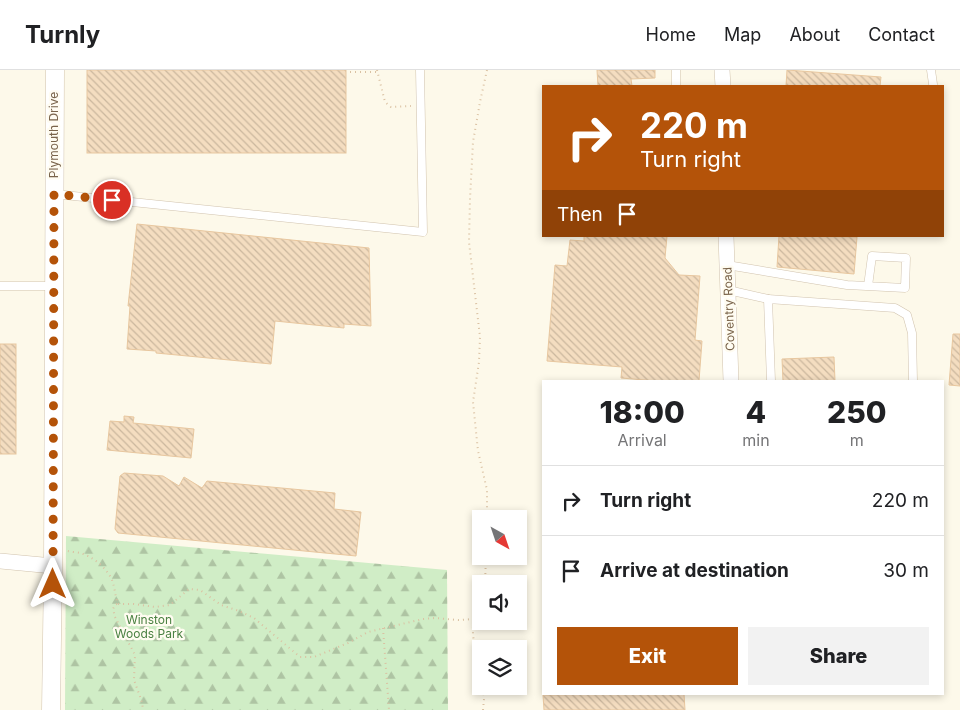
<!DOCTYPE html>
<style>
:root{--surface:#fff;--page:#f2f2f2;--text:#202124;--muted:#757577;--line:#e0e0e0;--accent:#b45309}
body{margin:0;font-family:Inter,sans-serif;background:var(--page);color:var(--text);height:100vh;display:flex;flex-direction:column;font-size:19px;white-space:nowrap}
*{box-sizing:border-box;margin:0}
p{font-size:16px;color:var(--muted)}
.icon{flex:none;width:28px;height:28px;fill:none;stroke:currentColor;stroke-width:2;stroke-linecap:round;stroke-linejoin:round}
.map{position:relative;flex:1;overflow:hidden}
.sheet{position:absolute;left:542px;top:310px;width:402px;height:315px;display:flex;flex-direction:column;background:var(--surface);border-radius:0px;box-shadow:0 2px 8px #0003}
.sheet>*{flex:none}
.top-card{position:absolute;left:542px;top:15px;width:402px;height:152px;border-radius:0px;box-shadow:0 2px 8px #0003;background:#b45309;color:#fff;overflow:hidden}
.needle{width:32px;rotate:140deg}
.tools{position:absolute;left:472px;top:440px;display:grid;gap:10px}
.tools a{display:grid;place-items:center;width:55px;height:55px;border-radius:0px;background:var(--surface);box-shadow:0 2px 8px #0003;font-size:25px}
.pin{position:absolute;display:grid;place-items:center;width:42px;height:42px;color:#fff;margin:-21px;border:2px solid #fff;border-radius:50%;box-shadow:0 1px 5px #0007}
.me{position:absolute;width:55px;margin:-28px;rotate:0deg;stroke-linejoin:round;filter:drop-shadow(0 0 4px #0008)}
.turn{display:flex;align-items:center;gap:18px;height:105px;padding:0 15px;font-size:22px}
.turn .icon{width:65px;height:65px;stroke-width:2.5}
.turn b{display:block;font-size:35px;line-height:42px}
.then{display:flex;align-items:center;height:48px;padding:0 15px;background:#0003;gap:10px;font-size:19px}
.eta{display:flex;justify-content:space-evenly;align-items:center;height:85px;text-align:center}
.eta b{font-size:30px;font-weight:800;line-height:35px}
.cta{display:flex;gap:10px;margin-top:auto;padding:10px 15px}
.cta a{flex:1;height:58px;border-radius:0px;background:var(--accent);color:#fff;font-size:20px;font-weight:800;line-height:58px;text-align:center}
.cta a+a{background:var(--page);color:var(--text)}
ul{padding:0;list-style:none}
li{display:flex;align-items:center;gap:15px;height:70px;padding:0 15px;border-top:1px solid var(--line)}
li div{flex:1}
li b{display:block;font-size:19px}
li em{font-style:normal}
header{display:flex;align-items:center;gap:30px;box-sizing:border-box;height:70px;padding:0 25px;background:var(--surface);border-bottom:1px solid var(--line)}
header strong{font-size:24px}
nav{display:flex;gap:28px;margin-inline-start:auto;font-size:18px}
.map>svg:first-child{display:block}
.forest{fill:url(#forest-firs)}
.building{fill:url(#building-back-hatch);stroke:#e8c79f}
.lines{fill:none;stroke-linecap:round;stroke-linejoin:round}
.service-casing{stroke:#d1c3ae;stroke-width:9}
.minor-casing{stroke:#d1c3ae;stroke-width:16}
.tertiary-casing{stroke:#d1c3ae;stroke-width:19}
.path{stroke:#dac1a2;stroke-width:2;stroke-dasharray:1 4;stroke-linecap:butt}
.service{stroke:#fff;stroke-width:8}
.minor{stroke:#fff;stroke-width:15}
.tertiary{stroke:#fff;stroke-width:18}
.route{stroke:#b45309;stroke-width:9;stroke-dasharray:0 16.2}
.labels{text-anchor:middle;stroke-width:4.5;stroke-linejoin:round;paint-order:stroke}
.street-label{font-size:12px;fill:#7a644b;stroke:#fffcf1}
.park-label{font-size:12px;fill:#4a8142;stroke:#fffcf1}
</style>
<header>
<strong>Turnly</strong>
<nav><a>Home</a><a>Map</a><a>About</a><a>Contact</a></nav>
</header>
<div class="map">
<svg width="960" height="640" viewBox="0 0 960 640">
<defs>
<pattern id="forest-firs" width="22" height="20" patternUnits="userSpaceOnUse" patternTransform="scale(1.25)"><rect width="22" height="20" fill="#d0edc6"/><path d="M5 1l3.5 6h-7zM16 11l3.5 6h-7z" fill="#aec4a3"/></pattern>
<pattern id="building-back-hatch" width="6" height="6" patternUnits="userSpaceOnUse" patternTransform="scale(1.25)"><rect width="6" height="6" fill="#f4ddc0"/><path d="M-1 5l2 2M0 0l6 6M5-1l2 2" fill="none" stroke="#cbb79e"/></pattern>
</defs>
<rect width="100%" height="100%" fill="#fdf9ea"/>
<path class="forest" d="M66,466l381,34 1,140h-383z"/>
<g class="building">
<rect x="87" y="0" width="259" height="83"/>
<path d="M597,0h58v8l-24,1 1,7h-34z"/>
<path d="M787,0l94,7 -1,9h-94z"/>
<path d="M137,154l232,24 2,78 -27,-2v4l-69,-7 -4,43 -115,-11v-2l-29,-2 3,-43h-2z"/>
<path d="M584,166h83l-2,22 14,17 21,1 -5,64 7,1 -3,40h-43l-35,-3 1,-11 -75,-6 8,-96 12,1 3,-26 14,1z"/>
<path d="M779,166l78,1 -3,37 -77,-7z"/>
<path d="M953,264h7v52l-11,-1z"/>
<rect x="0" y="274" width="16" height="110"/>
<path d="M834,287l1,24h-52l-1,-22z"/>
<path d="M124,346l10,1 -1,6 61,6 -3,29 -84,-8 3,-29 14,1z"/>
<path d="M124,403l39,3 16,10 5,-9 18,11 5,-7 128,12 -1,16 27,3 -5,44 -238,-23 -3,-4 5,-53z"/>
<path d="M615,624h69l1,16h-141l-1,-15z"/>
</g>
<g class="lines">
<defs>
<g id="service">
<path d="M676,0v16"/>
<path d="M931,0l2,14"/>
<path d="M54,124l369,38 -3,-162"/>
<path d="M727,195l120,20 58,3 1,-30 -34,-2 -4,30"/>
<path d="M0,216h54"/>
<path d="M728,220l40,9"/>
<path d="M771,311l-3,-82 127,9 12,7 5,18 1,48"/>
</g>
<g id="minor">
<path d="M722,0l1,16"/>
<path d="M726,166l5,145"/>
<path d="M0,491l53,5"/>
</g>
<path id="tertiary" d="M51,640l2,-144 2,-496"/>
</defs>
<use href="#service" class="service-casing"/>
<use href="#minor" class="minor-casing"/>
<use href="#tertiary" class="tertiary-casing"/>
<g class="path">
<path d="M377,0l8,32 6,5 20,-1"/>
<path d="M487,0l-7,32 -7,40 -3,57 -1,43 11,95 -1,25 -6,40 5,49 9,39v29"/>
<path d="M350,2h28"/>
<path d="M68,481c3,1 8,1 12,2 12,3 27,15 32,27 3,8 3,16 6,24h16l21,3 15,-2 19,-16 11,1 21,15 18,6 15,7 46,39h14l34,-14 20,-11 55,-13 12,-1 23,2 16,-1"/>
<path d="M485,514l1,-28"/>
<path d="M117,534l-2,1 -2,4 2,8 20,38 -1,25 8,22 1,8"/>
<path d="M481,534c-1,8 -8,14 -8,22 -1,15 5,36 8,51"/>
<path d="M383,558l6,82"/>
<path d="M483,640l1,-11 -1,-13"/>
</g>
<use href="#service" class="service"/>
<use href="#minor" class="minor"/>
<use href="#tertiary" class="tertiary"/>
</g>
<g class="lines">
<path class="route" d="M53,514l1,-390 58,6"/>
</g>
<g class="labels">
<g class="street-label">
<text transform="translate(54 65) rotate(-90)" y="4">Plymouth Drive</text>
<text transform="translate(729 239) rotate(-92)" y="4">Coventry Road</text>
</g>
<g class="park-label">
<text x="149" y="554">Winston<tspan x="149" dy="14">Woods Park</tspan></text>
</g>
</g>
</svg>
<div class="tools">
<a><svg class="needle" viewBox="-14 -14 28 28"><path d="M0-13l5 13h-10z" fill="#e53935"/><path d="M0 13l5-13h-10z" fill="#757577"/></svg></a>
<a><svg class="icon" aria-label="sound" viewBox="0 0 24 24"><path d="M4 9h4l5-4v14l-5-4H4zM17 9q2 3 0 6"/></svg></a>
<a><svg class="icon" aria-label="layers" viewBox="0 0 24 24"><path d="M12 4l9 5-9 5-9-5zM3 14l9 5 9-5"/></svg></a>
</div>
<div class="pin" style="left:112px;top:130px;background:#d93025"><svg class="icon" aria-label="arrive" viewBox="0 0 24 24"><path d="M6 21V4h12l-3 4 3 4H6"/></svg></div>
<svg class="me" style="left:53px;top:514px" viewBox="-20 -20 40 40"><path d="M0-17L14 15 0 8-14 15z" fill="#b45309" stroke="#fff" stroke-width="4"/></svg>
<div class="top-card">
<div class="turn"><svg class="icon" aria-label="right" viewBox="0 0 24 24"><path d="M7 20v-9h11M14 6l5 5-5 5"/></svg><div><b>220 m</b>Turn right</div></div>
<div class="then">Then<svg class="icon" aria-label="arrive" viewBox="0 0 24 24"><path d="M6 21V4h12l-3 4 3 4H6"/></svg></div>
</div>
<section class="sheet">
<div class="eta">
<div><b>18:00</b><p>Arrival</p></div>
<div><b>4</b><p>min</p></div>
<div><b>250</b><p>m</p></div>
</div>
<ul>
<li><svg class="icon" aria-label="right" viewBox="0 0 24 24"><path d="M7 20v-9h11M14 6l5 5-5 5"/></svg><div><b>Turn right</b></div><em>220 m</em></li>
<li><svg class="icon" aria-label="arrive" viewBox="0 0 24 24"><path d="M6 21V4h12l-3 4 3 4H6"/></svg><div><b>Arrive at destination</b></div><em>30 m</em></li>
</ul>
<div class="cta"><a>Exit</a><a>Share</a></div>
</section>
</div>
